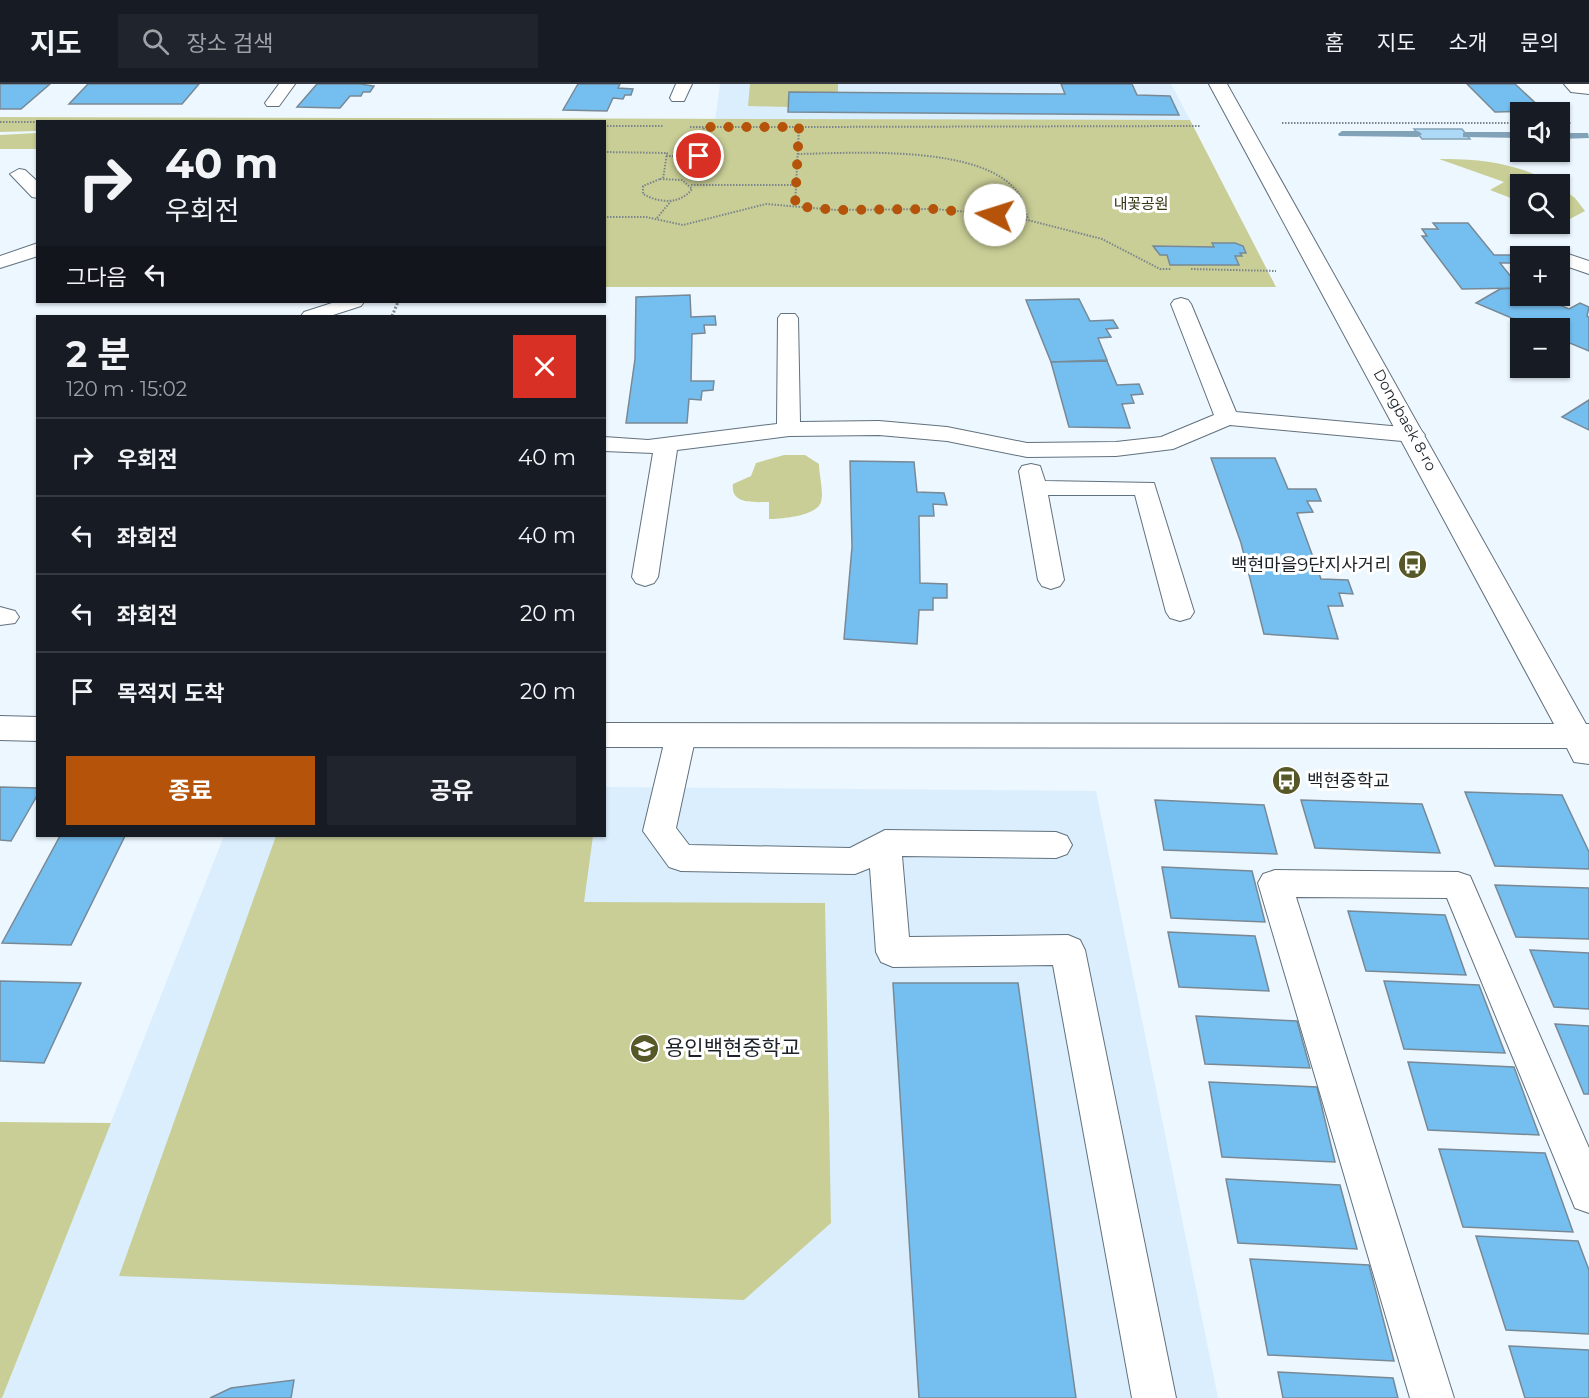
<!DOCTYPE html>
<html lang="ko">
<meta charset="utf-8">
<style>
:root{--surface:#171b24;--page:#20242c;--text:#f1f3f6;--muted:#9ea1a6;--line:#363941;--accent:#b45309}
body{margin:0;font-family:Montserrat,"Noto Sans KR",sans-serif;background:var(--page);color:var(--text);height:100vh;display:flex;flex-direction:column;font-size:22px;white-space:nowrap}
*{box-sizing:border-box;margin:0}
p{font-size:20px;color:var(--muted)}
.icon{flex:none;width:33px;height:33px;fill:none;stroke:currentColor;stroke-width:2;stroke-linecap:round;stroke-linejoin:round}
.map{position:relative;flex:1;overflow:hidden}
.drawer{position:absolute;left:36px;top:231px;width:570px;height:522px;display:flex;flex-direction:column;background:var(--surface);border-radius:0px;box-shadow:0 2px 4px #0004}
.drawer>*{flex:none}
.hud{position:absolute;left:36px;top:36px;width:570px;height:183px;border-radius:0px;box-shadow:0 2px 4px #0004;background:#171b24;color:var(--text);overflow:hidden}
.fabs{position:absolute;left:1510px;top:18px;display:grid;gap:12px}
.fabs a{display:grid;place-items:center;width:60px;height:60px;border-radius:0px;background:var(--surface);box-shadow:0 2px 4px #0004;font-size:30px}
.pin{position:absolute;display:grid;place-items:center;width:51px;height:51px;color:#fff;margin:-26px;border:3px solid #fff;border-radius:50%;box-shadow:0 2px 6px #0007}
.me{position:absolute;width:66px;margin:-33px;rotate:275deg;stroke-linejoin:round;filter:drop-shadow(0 0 4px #0008)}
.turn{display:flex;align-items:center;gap:21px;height:126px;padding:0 30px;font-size:27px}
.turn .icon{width:78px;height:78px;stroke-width:2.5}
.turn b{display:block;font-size:42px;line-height:51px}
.then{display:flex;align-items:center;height:57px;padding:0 30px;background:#0003;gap:12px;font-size:22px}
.round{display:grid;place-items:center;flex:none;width:63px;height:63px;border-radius:0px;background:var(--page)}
.overview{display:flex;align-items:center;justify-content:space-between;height:102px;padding:0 30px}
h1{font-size:36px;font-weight:700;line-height:45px}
.button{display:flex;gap:12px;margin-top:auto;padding:12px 30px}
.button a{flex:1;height:69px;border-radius:0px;background:var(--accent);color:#fff;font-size:24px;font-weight:700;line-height:69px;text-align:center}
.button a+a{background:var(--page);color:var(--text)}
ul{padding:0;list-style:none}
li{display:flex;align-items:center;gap:18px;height:78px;padding:0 30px;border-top:2px solid var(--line)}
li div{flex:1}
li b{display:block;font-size:22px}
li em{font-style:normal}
header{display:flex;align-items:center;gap:36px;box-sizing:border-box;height:84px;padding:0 30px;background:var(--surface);border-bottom:2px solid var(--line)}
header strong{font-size:28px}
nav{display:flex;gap:33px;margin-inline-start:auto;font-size:21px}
.search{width:420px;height:54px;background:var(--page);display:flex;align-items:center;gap:15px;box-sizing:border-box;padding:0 21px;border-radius:0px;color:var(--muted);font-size:22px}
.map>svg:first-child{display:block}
.built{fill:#daeefd}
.green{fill:#c9ce96}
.water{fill:#add8f6;stroke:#82a2b8;stroke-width:1.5}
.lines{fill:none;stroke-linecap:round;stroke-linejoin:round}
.stream{fill:#82a2b8;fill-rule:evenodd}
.building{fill:#75bff0;stroke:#788995;stroke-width:1.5}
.service-casing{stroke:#61717d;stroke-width:2}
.tertiary-casing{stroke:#61717d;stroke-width:2}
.path-far1{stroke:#7c858b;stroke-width:2;stroke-dasharray:1.5 1.5;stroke-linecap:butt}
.path{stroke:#7c858b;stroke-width:3;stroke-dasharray:2 2;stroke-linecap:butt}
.service{fill:#fff;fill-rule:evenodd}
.tertiary{fill:#fff;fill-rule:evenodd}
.route{stroke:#b45309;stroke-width:10;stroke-dasharray:0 18}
.labels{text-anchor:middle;stroke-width:6;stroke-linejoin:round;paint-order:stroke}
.far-park-label{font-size:15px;fill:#343614;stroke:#fff}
.far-street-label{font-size:15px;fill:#1c2328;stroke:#fff}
.poi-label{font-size:18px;fill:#1c2328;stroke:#fff;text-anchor:end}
.near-poi-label{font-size:21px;fill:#1c2328;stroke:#fff;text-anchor:start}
</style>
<header>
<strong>지도</strong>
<div class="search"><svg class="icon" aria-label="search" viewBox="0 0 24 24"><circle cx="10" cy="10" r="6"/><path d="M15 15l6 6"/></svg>장소 검색</div>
<nav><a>홈</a><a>지도</a><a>소개</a><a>문의</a></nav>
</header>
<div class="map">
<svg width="1589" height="1314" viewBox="0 0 1589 1314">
<rect width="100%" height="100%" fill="#ecf7ff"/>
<g class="built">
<path d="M720,0h451l19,36 -475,1z"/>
<path d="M605,703l491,4 122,607h-1216l222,-562h380z"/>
</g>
<g class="green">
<path d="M750,0h88v8h-49v15l-41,-1z"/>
<path d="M0,33l1190,3 86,167h-671l-1,-165h-566l-1,9 -37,1z"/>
<path d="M37,49v16h-37v-14z"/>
<path d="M1439,75c42,-1 80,5 117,25h-35v18l-31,-12 14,-8z"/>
<path d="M1560,103l15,11 10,13 -17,9 -8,-3z"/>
<path d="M784,371h21l14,9c0,11 5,28 2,38 -4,14 -40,17 -52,17v-17c-14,0 -39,3 -36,-18l18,-8 5,-13z"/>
<path d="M276,752h317l-9,66 241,1 6,320 -87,77 -625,-24z"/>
<path d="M0,1038l111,1 -109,275h-2z"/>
</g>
<path class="water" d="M1414,45h48l8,10h-48z"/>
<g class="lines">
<g class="stream">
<path d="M1342,47h76l4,3 -4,3 -79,-1 -1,-2z"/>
<path d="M1466,48h55v6l-58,-1v-4z"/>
<path d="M1560,49h28l1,5 -29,1z"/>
</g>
</g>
<g class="building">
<path d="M0,0h50l-29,25h-21z"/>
<path d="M88,0h111l-17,20h-113z"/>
<path d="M317,0h43l14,2 -4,6h-7l-2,4h-11l-10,12 -43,-1z"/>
<path d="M578,0h42l-2,4 15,1 -2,6h-6l-2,4 -10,-1 -6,13 -44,-1z"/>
<path d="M1061,0h71l5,11 33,1 9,19 -391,-3 1,-20 276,2z"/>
<path d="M1467,0h48l29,27 -49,1z"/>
<path d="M1433,139h35l26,32h27v8h-21l20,25 -58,1 -40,-53h5l-5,-7h16z"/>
<path d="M1212,159h23l8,3 3,7h-6l2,3h-7l4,9h-69l-3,-10h-7l-7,-9 61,1z"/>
<path d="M1520,204l1,8h16l32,13 11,-6 9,4 -2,9 2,1v34l-29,-12v-11h-25l-59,-25 24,-14z"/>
<path d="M690,211l1,22 24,-1 1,9h-12l1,8 -13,1 -1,47h23l-1,9 -11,1 -1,9 -12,-1 -2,24h-61l9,-64 1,-62z"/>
<path d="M1079,215l11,22 23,-1 5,8 -12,1 5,8 -13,1 9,22 -56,2 -25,-62z"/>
<path d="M1107,277l10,24 22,-1 4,10 -12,1 3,8 -12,1 8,24 -61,-1 -18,-65z"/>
<path d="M1589,316v30l-27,-13z"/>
<path d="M1211,374h64l13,31h28l5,12h-14l6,11 -16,1 24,66 27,1 5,14 -14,-1 4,13h-15l10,33 -74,-5 -23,-91z"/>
<path d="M850,377l64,1 3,30 27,1 3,12 -14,-1 1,12h-15l1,67 27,1v14h-14v12h-14l-2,34 -73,-5 8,-92z"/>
<path d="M0,703l38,1v6l-27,47 -11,-1z"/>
<path d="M1465,708l97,3 27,57v17l-94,-3z"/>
<path d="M1155,716l109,5 13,49 -113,-4z"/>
<path d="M1301,716l121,4 18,49 -125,-5z"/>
<path d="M60,752h65l-54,109 -69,-2z"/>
<path d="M1162,783l90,4 13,51 -94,-4z"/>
<path d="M1495,801l94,3v51l-73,-2z"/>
<path d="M1348,827l97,4 21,60 -100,-4z"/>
<path d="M1168,848l87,4 14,55 -90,-4z"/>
<path d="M1530,866l59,3v56l-35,-2z"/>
<path d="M0,897l81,2 -37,80 -44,-2z"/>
<path d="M1384,897l95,4 26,68 -101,-4z"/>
<path d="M893,899h125l58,415h-157z"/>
<path d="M1196,932l101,5 13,47 -105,-4z"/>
<path d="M1555,940l34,2v68h-5z"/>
<path d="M1408,978l106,5 25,68 -111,-5z"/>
<path d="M1209,998l108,5 18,75 -113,-5z"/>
<path d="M1439,1065l106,4 28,79 -110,-5z"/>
<path d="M1226,1095l114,6 17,64 -119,-6z"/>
<path d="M1476,1152l102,5 11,29v64l-83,-4z"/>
<path d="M1250,1175l119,6 25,96 -126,-6z"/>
<path d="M1509,1262l80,4v48h-64z"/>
<path d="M1278,1288l115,6 5,20h-115z"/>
<path d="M294,1296l-3,18h-81l21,-10z"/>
</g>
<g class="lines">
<defs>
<g id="service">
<path d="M279,0h16l-16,22h-12l-2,-3z"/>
<path d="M676,0h16l-8,17h-12l-2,-3z"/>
<path d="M1564,0h25v10l-18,-2z"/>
<path d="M19,85l6,1 13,12v16l-6,-1 -22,-23z"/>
<path d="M38,159v13l-38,12v-12z"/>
<path d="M1565,169l24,8v13l-29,-10v-8h-3z"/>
<path d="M1181,214l7,2 3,4 45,108 177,16 8,2 4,5 -4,5 -8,2 -183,-17 -57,24 -57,7 -89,1 -80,-16 -68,-6 -90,1 -112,14 -19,127 -4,6 -9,3 -9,-3 -4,-6 21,-124 -49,-2v-14l44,3 129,-16 1,-106 3,-4h14l3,4 2,104 79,-1 68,6 80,16 89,-1 45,-5 53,-22 -43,-111 3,-4z"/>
<path d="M335,218h29l-3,4 -31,10h-29l3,-4z"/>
<path d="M1031,380l9,2 5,15 109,2 40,129 -4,6 -10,3 -10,-3 -4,-6 -31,-117h-87l16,85 -4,6 -9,3 -9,-3 -4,-6 -19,-109 3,-5z"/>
<path d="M0,523l15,4 4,6 -4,6 -15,2z"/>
<path d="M681,640l11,3 4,8 -20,93 13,17 161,3 35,-18 171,2 11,4 5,9 -5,9 -11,4 -154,-2 7,81 159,-2 12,5 5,10 91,448h-44l-79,-433 -160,2 -12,-5 -5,-10 -6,-84 -15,6 -174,-3 -12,-4 -26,-36 23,-96 4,-8z"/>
<path d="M1275,786l183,2 12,4 119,272v65l-14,-5 -128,-310 -151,-1 158,501h-44l-152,-515 5,-9z"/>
</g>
<g id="tertiary">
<path d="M1209,0h18l359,640h3v40l-15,-2 -7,-14 -963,-1v-24l950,1z"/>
<path d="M0,632l38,1v24l-38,-1z"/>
</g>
</defs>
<use href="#service" class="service-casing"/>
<use href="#tertiary" class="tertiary-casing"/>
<g class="path-far1">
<path d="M0,38h38"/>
<path d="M1282,39h239"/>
<path d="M1560,39h11"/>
<path d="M604,42h60"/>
<path d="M690,43h109l-4,79"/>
<path d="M799,43l401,-1"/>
<path d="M604,68l63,1 -4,26"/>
<path d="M798,70c54,-1 186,-10 220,39 5,7 7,18 10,26"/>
<path d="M666,72h33l5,-29"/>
<path d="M660,95l22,1 10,9c-12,16 -33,14 -49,5v-8z"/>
<path d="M691,101h105"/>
<path d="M604,133h42l37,8 83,-21 70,6 98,-1 78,7 90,23 58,30h11"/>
<path d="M657,134l14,-17"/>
<path d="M1191,185l85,2"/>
</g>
<path class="path" d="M392,232l6,-14"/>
<use href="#service" class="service"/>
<use href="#tertiary" class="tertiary"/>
</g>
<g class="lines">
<path class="route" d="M699,72l5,-29h95l-4,79 41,4 98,-1 61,6"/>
</g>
<defs>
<symbol id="bus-disc" viewBox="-11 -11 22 22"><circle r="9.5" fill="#565927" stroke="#fff"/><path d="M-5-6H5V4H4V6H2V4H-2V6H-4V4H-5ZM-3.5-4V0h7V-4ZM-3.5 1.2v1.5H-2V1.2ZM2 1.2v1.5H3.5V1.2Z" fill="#fff"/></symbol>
<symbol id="school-disc" viewBox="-11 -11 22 22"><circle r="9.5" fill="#565927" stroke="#fff"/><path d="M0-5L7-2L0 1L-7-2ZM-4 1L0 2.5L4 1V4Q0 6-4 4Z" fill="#fff"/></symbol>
</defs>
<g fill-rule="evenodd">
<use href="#bus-disc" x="1396" y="464" width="33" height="33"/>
<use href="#bus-disc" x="1270" y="680" width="33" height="33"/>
<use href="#school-disc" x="628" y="948" width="33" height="33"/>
</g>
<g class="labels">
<g class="far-park-label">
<text x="1141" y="125">내꽃공원</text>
</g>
<g class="far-street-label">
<text transform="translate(1405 336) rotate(61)" y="5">Dongbaek 8-ro</text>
</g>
<g class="poi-label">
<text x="1391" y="487">백현마을9단지사거리</text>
<text x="1307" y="703" text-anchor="start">백현중학교</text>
</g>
<g class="near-poi-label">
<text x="665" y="971">용인백현중학교</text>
</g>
</g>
</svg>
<div class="fabs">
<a><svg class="icon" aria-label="sound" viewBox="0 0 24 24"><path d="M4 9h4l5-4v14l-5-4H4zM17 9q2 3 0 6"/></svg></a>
<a><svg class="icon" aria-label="search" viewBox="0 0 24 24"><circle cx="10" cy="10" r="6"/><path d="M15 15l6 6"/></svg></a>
<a>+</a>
<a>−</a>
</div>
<div class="pin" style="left:699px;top:72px;background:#d93025"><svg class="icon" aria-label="arrive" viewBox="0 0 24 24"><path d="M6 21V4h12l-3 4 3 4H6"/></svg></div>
<svg class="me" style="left:995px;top:131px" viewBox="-20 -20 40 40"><circle r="19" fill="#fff"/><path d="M0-13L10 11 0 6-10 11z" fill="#b45309"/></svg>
<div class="hud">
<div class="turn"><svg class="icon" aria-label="right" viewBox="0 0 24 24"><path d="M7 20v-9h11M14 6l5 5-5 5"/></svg><div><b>40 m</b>우회전</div></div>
<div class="then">그다음<svg class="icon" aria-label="left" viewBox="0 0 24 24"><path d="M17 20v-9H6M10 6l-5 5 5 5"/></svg></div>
</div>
<section class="drawer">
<div class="overview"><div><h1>2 분</h1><p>120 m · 15:02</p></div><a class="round" style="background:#d93025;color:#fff"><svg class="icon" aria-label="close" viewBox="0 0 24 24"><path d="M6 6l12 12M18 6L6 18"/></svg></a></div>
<ul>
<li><svg class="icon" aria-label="right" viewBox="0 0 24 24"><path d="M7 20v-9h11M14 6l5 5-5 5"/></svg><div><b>우회전</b></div><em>40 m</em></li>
<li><svg class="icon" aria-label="left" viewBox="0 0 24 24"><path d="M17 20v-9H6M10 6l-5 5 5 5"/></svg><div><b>좌회전</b></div><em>40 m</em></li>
<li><svg class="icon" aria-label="left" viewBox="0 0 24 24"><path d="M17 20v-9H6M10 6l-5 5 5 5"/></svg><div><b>좌회전</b></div><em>20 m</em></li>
<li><svg class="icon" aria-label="arrive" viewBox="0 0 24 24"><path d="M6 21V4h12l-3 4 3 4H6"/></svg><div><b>목적지 도착</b></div><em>20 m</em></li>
</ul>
<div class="button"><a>종료</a><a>공유</a></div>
</section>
</div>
